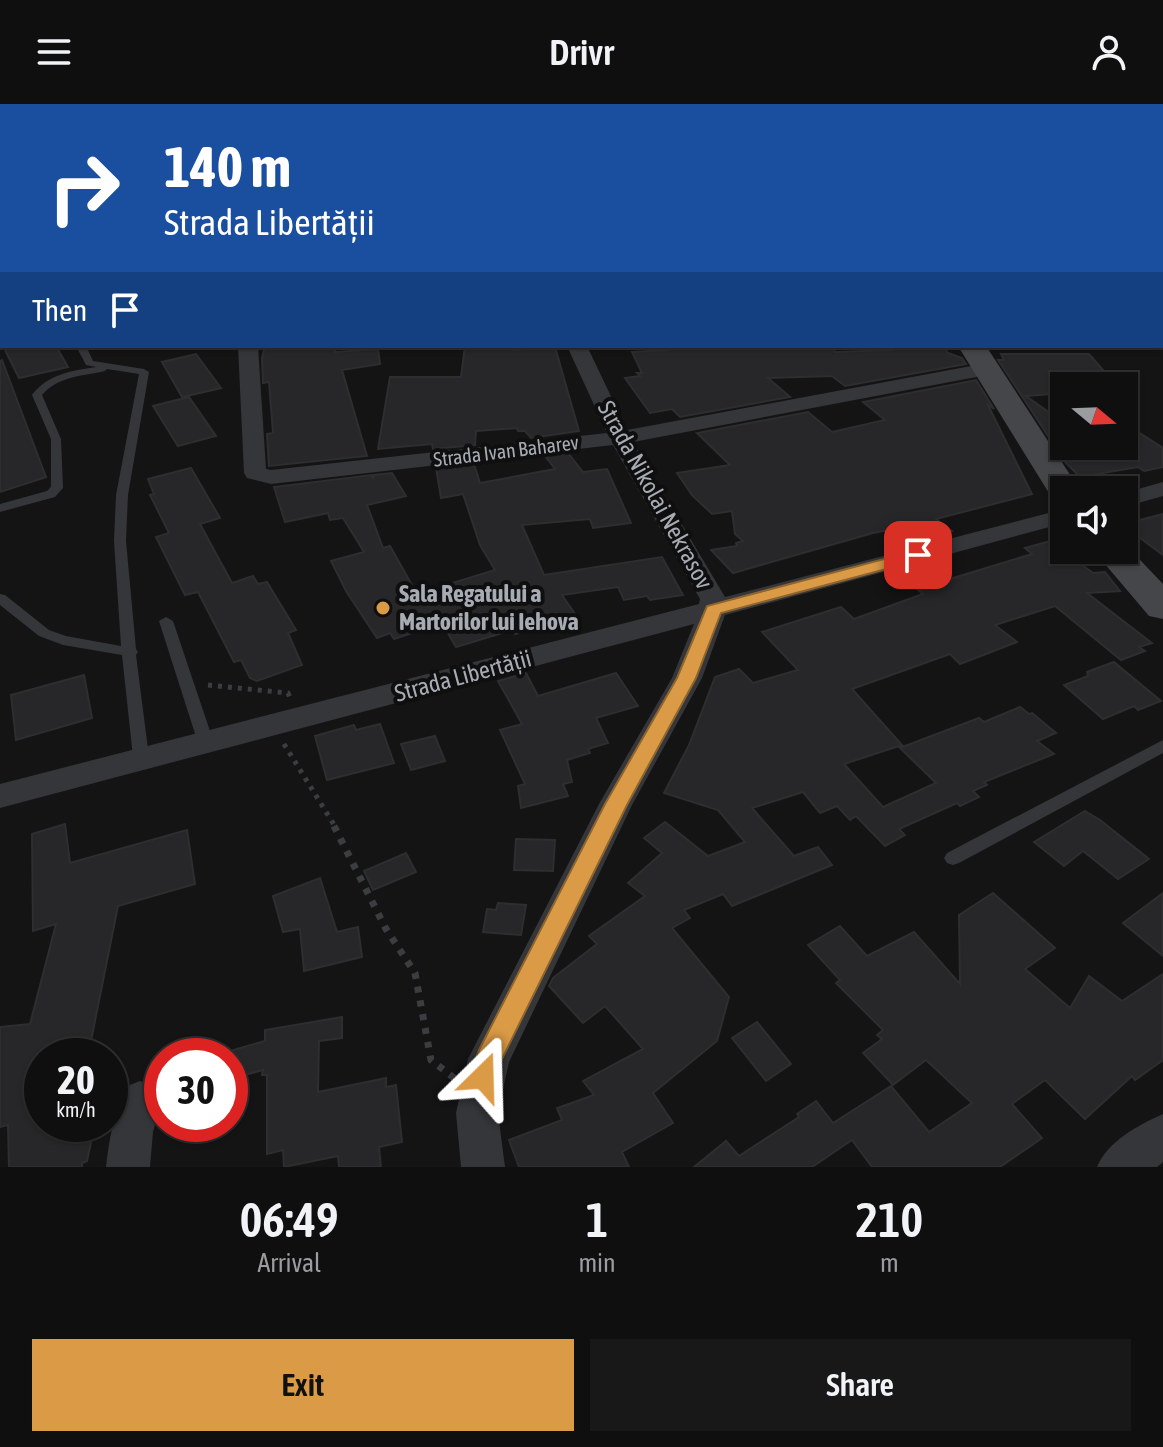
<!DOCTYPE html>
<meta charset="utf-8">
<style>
:root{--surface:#0f0f10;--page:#181819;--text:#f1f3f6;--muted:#9b9c9f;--line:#2f2f30;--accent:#db9b46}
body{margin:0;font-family:"Asap Condensed",sans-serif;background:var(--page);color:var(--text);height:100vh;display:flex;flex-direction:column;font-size:30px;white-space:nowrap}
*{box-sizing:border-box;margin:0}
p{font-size:26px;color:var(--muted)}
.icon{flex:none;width:44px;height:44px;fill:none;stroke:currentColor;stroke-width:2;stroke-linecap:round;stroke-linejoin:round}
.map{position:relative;height:1063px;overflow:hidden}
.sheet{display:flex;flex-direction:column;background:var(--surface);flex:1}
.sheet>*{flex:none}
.top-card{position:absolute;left:0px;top:0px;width:1164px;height:244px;box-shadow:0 2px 6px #0004,0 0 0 2px var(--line);background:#1a4fa0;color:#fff;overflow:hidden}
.needle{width:52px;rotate:109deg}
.controls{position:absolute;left:1050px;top:268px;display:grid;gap:16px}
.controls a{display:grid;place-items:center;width:88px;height:88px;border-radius:0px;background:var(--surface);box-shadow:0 2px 6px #0004,0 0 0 2px var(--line);font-size:40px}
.speed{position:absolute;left:24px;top:934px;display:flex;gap:16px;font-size:40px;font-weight:700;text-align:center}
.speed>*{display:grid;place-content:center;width:104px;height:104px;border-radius:50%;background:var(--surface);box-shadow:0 2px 6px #0004,0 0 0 2px var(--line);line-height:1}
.speed small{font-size:20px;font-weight:400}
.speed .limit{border:12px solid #d22;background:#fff;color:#111}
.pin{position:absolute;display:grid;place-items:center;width:68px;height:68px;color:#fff;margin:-34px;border-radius:16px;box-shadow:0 4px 12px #0006}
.me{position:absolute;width:88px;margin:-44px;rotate:22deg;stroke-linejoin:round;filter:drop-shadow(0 0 6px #0008)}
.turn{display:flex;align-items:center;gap:28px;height:168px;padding:0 32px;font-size:36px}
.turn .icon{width:104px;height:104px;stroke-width:2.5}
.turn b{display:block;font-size:56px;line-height:68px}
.then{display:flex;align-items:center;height:76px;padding:0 32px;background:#0003;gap:16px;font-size:30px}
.eta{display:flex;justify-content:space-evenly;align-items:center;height:136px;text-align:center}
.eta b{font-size:48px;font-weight:600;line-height:56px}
.button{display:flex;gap:16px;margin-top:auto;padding:16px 32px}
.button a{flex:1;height:92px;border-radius:0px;background:var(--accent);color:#111;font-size:32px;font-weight:600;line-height:92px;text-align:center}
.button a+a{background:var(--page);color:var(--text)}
header{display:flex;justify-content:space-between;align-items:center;height:104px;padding:0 32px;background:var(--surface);font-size:36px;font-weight:600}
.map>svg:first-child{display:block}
.building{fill:#272729;stroke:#2e2e31;stroke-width:2}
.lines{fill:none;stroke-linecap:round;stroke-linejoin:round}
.path-far1{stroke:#3b3d41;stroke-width:5;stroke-dasharray:4 6;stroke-linecap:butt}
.path{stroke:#3b3d41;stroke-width:7;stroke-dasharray:6 8;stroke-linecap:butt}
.lane{fill:#35363a;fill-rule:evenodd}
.street{fill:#35363a;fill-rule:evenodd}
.secondary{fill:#444649;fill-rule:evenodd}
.route{fill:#db9b46;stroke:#8e652e;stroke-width:2}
.poi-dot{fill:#db9b46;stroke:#0f0f10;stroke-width:3}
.labels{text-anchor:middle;stroke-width:8;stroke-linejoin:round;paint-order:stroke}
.far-street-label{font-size:20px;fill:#a7acb4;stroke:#0f0f10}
.street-label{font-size:24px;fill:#a7acb4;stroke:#0f0f10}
.poi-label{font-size:24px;font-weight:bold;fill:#a7acb4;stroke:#0f0f10;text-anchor:start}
</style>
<header><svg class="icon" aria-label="menu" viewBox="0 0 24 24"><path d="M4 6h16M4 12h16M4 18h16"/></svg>Drivr<svg class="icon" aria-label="person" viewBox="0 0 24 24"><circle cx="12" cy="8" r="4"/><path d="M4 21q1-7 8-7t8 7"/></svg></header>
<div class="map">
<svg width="1163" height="1063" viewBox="0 0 1163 1063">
<rect width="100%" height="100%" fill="#141415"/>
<g class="building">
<path d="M3,242h53l12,21 -49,11z"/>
<path d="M265,242h71l-1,6 43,-3 2,15 -38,6 25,86 -98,10 -2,-32 6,-1 -4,-51 -6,1 -1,-25z"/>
<path d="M465,242h47l1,4 42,-3 24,84 -48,7 -6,-7h-7l-1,-3 -41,3 -1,14 -42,4 -1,-5 -54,5 12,-72h71z"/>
<path d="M665,242h168l2,6 57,-2 -3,-4h54l5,7 14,5 4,6 -121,22 -13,-10 -64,2 22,19 -110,20 -8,-8 -22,4 -25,-35 15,-2 -3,-3h5l-10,-21 35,-2z"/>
<path d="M196,250l25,34 -39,9 -20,-35z"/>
<path d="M1001,250h88l28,32h-53v7l-38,3 38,27v23h60v-23l39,25v19l-19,4 -6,-4 -58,10 -14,-14 -68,-103h6z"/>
<path d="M2,256l44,117 -46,15v-131z"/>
<path d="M976,276l18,29 -6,-4 44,89 -96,25 16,12 -27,7 -15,-12 -37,7 -140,40 -22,-23 26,-4 -1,-3 7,-2 -8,-7 -3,-23 -20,3 -20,-19 -15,-22 53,-8 -33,-32 111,-21 24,20 53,-12 -22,-18z"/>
<path d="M189,293l27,39 -38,10 -25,-40z"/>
<path d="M568,349l15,19 24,-3 24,54 -38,5 -3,-9 -68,6 22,50 118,-18 21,38 -33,5 -3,-4 -23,4 -6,-13 -56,8 13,19 -20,6 1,3 -41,11 -3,-4 -56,17 -14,-24 -48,16 -4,-6 -13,5 -31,-47 -15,-30 33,-9 -21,-34 -13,2 -2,-7 -43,9 -11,-35 98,-12 1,4 1,-4 18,-2 14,23 -39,9 16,43 7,-2 27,48 78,-24 -15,-25 -17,-51 -22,4 -5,-30 38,-4 6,19 75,-14 -10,-13z"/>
<path d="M191,364l29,50 -20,6 32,59 21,-7 5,8 9,-2 29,48 -8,3 14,32 -45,16 -7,-3 -9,-18 -7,2 -36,-70 -13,3 -29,-58 13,-4 -19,-38 4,-1 -6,-15z"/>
<path d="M1163,410v41l-39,-29v-2z"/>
<path d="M1050,437l43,32 12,-1 15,19 -33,2 65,50 -13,4 6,4 -24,9 -66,-54 -60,19 22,17 -57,22 -10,-10 -98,35 50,56 -58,19 39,43 53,-24 -36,-35 79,-30 5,4 36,-15 9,7 3,-1 24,20 -19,8 17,13 -70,28 3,3 -14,6 6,6 -19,9 -3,-3 -58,26 6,6 -20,11 -29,-30 -6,4 -13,-14 -17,7 -17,-21 -51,16 42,48 24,-9 14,18 -100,41 -9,-12 -39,16 6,8 -18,10 57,69 -12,44 -64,52 20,30 -51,29 7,15h-110l-10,-27 53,-20 -5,-12 37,-13 -11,-14 60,-32 -38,-43 -22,17 -34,-37 4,-8 44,-34 -8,-8 56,-40 -17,-13 34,-30 -18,-15 21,-16 43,34 37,-14 -27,-32 -54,-17 25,-48 26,-68 24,-8 14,14 45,-13 -36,-38 79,-25 13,12 69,-25 -6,-5 115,-35 -7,-6z"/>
<path d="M1114,558l47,39 -23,9 -4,-4 -31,13 -39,-34 24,-9 -1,-4z"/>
<path d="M526,569l12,23 78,-23 22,33 -42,12 12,25 -20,6 2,4 -23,7 5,22 -9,2 5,12 -47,12 -3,-22 7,-2 -25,-54 22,-6 -24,-43z"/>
<path d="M84,571l8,43 -76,22 -5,-45z"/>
<path d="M380,620l14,39 -67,17 -12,-44 39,-11 2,5z"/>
<path d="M435,632l10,25 -34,9 -10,-26z"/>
<path d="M1085,707l15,9 49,39 -31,20 -35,-28 -19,15 -30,-24z"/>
<path d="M65,720l5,39 117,-33 8,54 -77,22 -30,150h-46v68h53l-8,37 -5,2v4h-73l-1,-42 -8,2v-100l30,-3 26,-100 -23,7 -1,-97z"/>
<path d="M516,735l39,1 -2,31 -39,-1z"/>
<path d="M406,749l10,19 -43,18 -9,-19z"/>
<path d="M320,774l17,54 21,-5 4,30 -58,14 -4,-42 -17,3 -10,-36z"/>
<path d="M993,789l62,55 -30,21 45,39 19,-32 33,25 41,-27v86l-28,20 -3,-4 -47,43 -40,-39 -33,24 30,34 -42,29h-128l-20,-27 -40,27h-118l32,-26 13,15 60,-39 -2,-3 19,-13 17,22 58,-37 38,46 43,-29 -46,-43 -33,25 -30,-32 19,-14 -5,-4 6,-5 -47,-47 4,-3 -32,-35 32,-19 27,30 47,-24 46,52 -1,-69z"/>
<path d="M1163,789v63l-40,-33z"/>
<path d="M498,799l28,2 -5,30 -38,-3 4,-23 9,1z"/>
<path d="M342,913v21l-23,3 -1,51 68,-14v9l10,-2 6,57 -23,5 2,20h-42l-1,-11 -54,11 -1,-17 -16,4v-79h-5l1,-5 -33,9v-28l35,-10v-11z"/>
<path d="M757,918l34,42 -25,17 -34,-43z"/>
</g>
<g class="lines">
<g class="path-far1">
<path d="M208,581l80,8 2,5"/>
<path d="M284,640l52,84"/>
</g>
<path class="path" d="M334,722l52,103 29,44 16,87 23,18"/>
<g class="lane">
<path d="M76,242h10l7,15 51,8 5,3 -21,123 -2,46 10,108 2,3 -2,3 13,102 -2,4h-12l-2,-4 -11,-102 -59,-10 -24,-9 -39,-31v-11l5,1 44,35 17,6 55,10 -7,-105 2,-46 23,-121 -32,-5 -2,2c-22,5 -47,5 -63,24l19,44 2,49 -8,9 -55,15v-8l47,-13 4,-4v-48l-19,-44c16,-21 39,-24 64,-28l-10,-2z"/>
<path d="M166,513l7,4 41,122 -2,4h-12l-2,-4 -39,-122z"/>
<path d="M1163,636v13l-204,110 -6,2 -6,-2 -3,-5 3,-5z"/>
</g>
<g class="street">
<path d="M480,0h47l2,2h-47z"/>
<rect x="0" y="26" width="2" height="8"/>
<rect x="1162" y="75" width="1" height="8"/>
<path d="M238,242h20l8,123 5,1 336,-37 -40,-87h20l40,84 360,-67 7,2 3,4 -3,4 -7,2 -354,67 92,155 339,-88v14l-339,92 -23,63 -70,127 -123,257 -11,51 7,54h-44l-5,-54 12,-54 131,-255 73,-126 22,-54 -694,184v-24l699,-180 1,-5 -87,-154 -342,39 -24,-6 -3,-5z"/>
<path d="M1163,378v14l-39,11v-14z"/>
<path d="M140,977l15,6 6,15 -8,30 -3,35h-44c3,-28 8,-53 19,-80z"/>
<path d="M1163,1010v48l-6,5h-60c10,-25 41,-42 66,-53z"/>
</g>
<g class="secondary">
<path d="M958,242h28l94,144h-16v11l-12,-3z"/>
<path d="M1124,439l39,41v35l-14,-3 -56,-66h31z"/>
</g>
</g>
<path class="route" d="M918,446l8,5 -2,4 -203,54 -25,65 -69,127 -126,256 -9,25 -9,4 -10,-4 -4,-9 10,-27 126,-246 72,-126 30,-72z"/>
<circle class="poi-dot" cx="383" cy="504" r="8"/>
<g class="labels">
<g class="far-street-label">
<text transform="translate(506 347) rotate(-7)" y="7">Strada Ivan Baharev</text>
</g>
<g class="street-label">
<text transform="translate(655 391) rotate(61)" y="8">Strada Nikolai Nekrasov</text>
<text transform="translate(463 572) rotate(-15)" y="8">Strada Libertății</text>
</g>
<g class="poi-label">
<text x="399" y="498">Sala Regatului a<tspan x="399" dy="28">Martorilor lui Iehova</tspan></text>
</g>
</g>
</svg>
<div class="controls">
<a><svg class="needle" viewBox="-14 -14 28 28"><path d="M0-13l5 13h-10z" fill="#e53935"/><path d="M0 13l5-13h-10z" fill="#9b9c9f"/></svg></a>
<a><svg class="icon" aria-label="sound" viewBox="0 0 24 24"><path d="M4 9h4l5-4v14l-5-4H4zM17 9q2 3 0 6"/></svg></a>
</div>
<div class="speed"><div>20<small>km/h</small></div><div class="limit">30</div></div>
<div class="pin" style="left:918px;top:451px;background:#d93025"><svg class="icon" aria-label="arrive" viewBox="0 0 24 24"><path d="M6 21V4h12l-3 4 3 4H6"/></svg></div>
<svg class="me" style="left:483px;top:973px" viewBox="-20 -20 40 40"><path d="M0-17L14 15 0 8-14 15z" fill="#db9b46" stroke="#fff" stroke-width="4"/></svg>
<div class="top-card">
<div class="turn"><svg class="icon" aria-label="right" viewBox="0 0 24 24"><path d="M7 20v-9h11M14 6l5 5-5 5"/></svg><div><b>140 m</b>Strada Libertății</div></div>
<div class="then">Then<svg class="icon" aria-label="arrive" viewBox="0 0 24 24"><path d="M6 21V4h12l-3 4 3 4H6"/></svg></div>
</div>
</div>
<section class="sheet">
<div class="eta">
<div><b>06:49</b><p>Arrival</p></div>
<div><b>1</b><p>min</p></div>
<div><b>210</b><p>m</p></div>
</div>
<div class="button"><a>Exit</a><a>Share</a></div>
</section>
